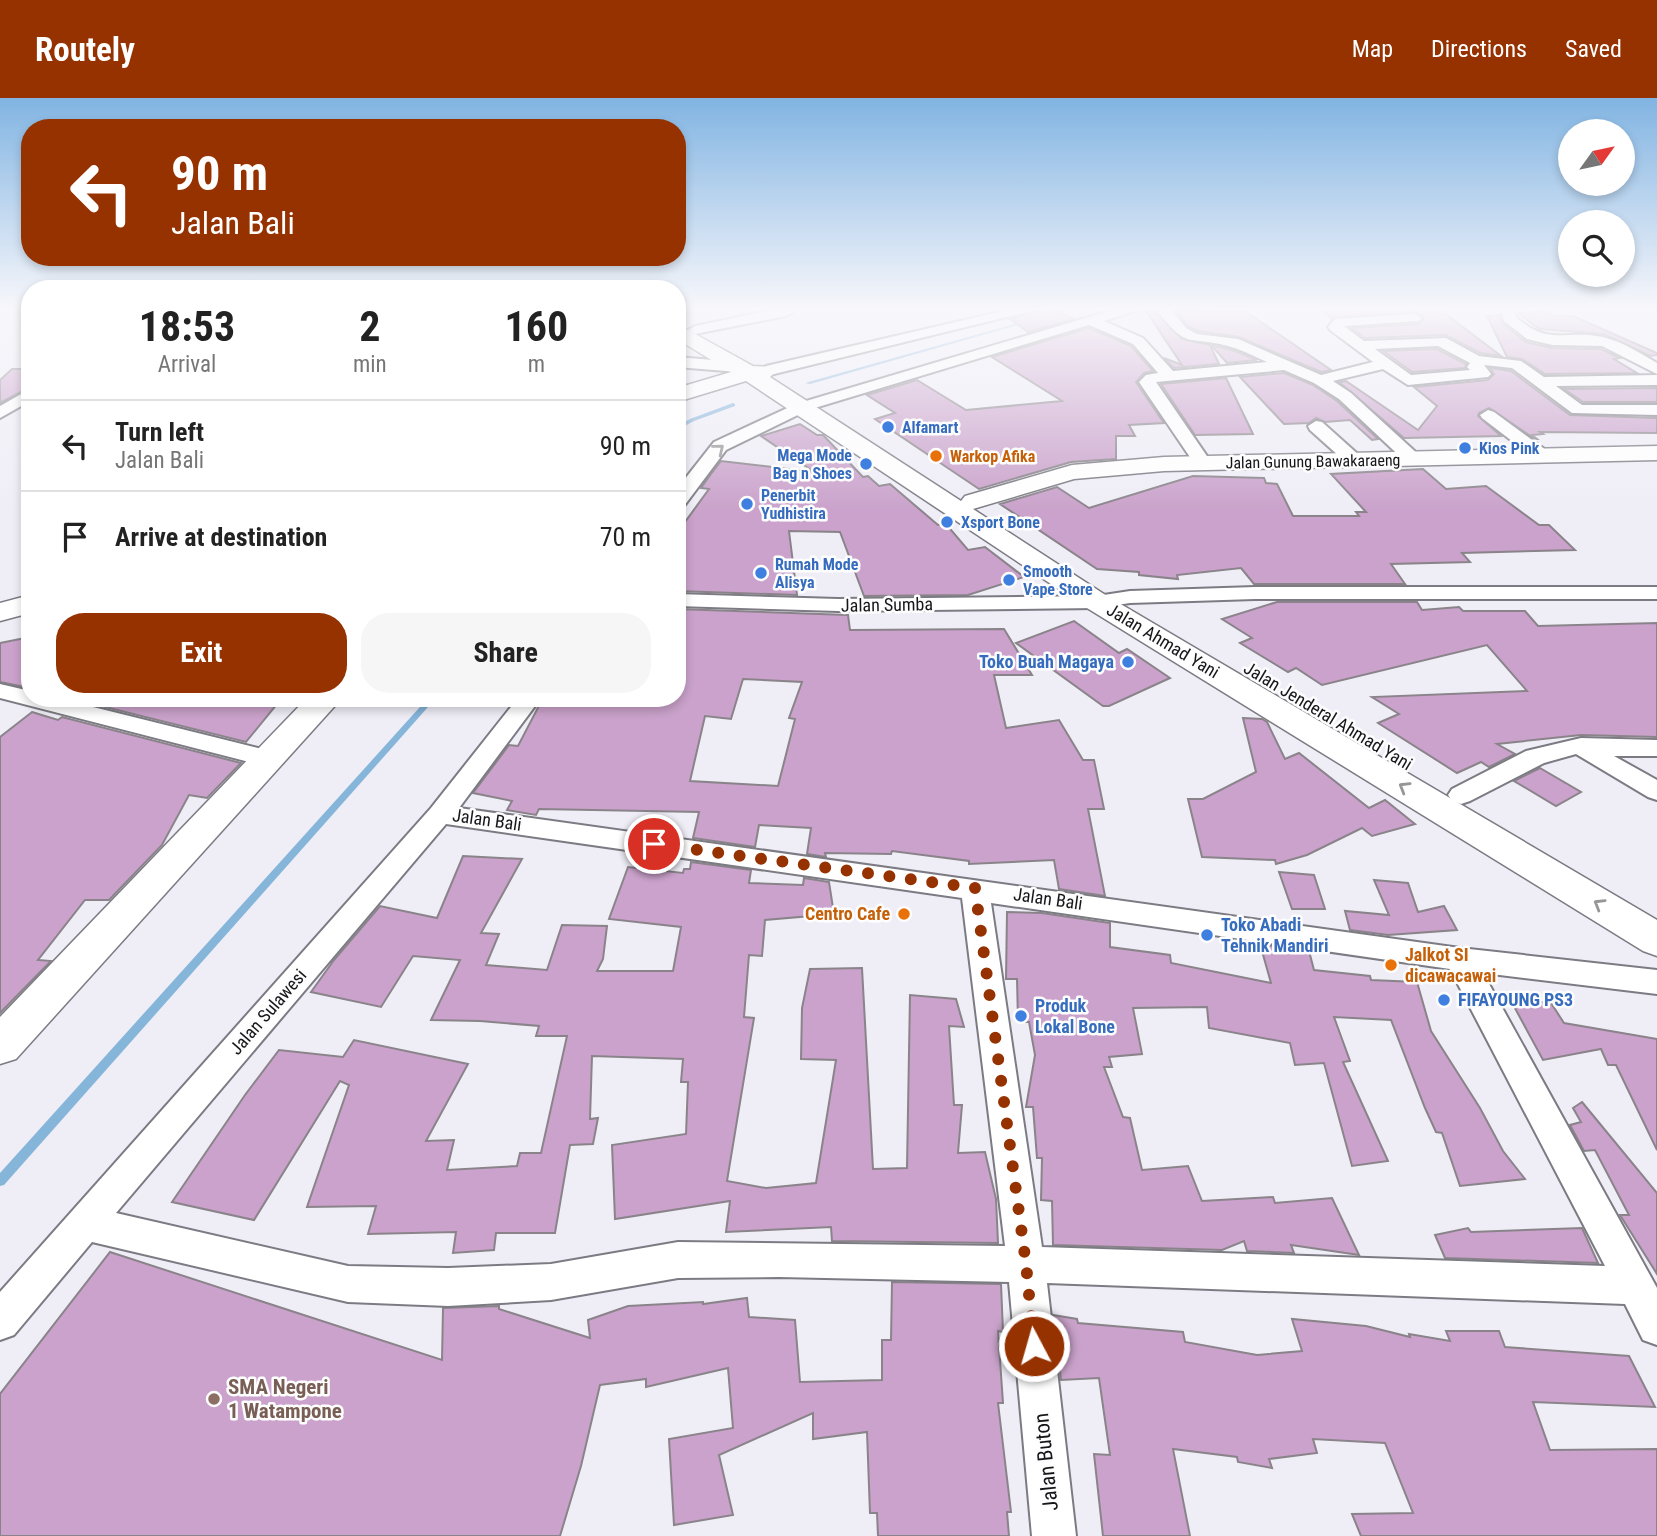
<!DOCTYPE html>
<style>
:root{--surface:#fff;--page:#f6f6f6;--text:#222;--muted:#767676;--line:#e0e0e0;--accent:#963100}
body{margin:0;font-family:"Roboto Condensed",sans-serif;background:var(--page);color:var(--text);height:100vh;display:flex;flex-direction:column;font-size:26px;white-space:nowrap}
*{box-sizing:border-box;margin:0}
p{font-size:23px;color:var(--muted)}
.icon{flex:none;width:38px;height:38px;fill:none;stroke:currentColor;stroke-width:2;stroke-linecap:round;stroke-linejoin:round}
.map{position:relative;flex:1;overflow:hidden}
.side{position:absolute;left:21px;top:182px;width:665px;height:427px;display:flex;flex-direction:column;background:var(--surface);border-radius:28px;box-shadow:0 4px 10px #0003}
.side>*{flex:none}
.hud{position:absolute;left:21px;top:21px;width:665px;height:147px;border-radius:28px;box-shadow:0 4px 10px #0003;background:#963100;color:#fff;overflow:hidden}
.needle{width:46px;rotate:57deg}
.controls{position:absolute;left:1558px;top:21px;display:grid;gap:14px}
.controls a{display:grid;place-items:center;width:77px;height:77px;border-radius:50%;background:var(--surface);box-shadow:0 4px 10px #0003;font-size:35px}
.pin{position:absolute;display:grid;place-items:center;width:60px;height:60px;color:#fff;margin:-30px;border:4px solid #fff;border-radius:50%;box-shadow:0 2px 7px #0007}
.me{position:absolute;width:77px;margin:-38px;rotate:354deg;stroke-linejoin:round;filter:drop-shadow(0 0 5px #0008)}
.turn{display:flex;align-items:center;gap:24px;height:147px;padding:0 35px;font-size:32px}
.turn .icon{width:91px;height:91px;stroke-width:2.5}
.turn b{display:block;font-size:49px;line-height:60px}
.eta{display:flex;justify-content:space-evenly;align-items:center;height:119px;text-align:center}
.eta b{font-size:42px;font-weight:700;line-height:49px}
.cta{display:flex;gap:14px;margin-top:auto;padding:14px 35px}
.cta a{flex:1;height:80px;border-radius:28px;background:var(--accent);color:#fff;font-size:28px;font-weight:700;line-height:80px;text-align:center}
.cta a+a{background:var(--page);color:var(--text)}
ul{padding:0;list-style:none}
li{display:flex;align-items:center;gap:21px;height:91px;padding:0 35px;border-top:2px solid var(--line)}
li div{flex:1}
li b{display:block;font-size:26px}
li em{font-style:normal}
header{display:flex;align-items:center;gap:42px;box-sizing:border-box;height:98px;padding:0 35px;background:var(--accent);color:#fff}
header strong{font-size:33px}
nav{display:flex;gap:38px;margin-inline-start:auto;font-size:24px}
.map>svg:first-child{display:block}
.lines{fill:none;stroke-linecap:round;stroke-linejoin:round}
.stream{fill:#86b5da;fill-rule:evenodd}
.building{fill:#caa2cb;stroke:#8a848a;stroke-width:2;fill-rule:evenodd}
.street-casing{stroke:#7c7b83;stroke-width:4}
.secondary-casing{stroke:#7c7b83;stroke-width:3}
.street{fill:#fff;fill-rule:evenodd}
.secondary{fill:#fff;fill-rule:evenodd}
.oneway{stroke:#969698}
.route{stroke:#963100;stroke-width:12;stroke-dasharray:0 21.6}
.shop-dot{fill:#3f7fe0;stroke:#fdfdfe;stroke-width:2.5}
.food-dot{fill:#e8710a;stroke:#fdfdfe;stroke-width:2.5}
.education-dot{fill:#8d6e63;stroke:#fdfdfe;stroke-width:2.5}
.labels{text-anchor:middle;stroke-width:5;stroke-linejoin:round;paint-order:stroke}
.far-shop-label{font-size:16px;font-weight:bold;fill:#366cbe;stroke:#fdfdfe;text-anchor:start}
.far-food-label{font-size:16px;font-weight:bold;fill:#c56008;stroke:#fdfdfe;text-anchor:start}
.far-street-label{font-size:16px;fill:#161619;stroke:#fdfdfe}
.street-label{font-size:18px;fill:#161619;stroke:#fdfdfe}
.shop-label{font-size:18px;font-weight:bold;fill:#366cbe;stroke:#fdfdfe;text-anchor:start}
.food-label{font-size:18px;font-weight:bold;fill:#c56008;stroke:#fdfdfe;text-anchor:end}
.near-education-label{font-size:21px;font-weight:bold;fill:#785e54;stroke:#fdfdfe;text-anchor:start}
.near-street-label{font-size:21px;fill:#161619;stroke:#fdfdfe}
</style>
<header>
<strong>Routely</strong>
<nav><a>Map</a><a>Directions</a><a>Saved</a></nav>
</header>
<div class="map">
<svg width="1657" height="1438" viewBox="0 0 1657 1438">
<rect width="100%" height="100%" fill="#efeef7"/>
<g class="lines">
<g class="stream">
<path d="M1063,211h8l-21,7 -2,-1z"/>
<path d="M1025,223l4,1 -219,62 -5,-1z"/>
<path d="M733,305l2,1v2l-41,15 -17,9v-4l13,-7z"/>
<path d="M428,600h8l-432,487 -4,1v-13z"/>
</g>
</g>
<g class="building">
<path d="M1041,211h11l22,10 -46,13 -18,-13z"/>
<path d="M1321,211h118l62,47 -21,-3 -34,-18 -81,3 -14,-10 68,-4 5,-7 -9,-5 -83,7z"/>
<path d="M1175,212l70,1 86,59 -10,2 -82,-35 -41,-6 -10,-5z"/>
<path d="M1146,213h8l28,28 28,6 9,19 -45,4 -10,-10 18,7z"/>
<path d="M1545,213l9,5h19l84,37v2l-7,1 -46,-22 -65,-5 -21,-16z"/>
<path d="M1500,217l2,8 24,19 26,6 49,1 19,9 -6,1 23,14 -92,1 -23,-15 -15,-2 -20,-41z"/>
<path d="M1089,230l42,18 22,25 -9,2 -8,9 28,41 -35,2 6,11h-19v23l-45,3 -92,27 -104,-70 20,-6 -28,-18 50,-15 49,30 96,-9 -70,-44z"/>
<path d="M1211,247l24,6 22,9 -30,3z"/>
<path d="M1437,251l29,15 -1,4 -53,4 -29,-21z"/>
<path d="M1490,270l21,3 59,44 87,3v15l-117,-1 3,2 -11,1 5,4h-2l-46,-31 -10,5 -1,3 23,20 -97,2 -65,-56 7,-1 72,49 19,-24 -23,-19 74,-7 6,-6z"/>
<path d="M12,271h18v18l-30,16v-23z"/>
<path d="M1284,275l29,12 24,16 41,38 -6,1 -22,-20 -25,2 -9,-4 -7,5 -25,1 -44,-47z"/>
<path d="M1226,280l27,56 -58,1 -34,-51z"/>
<path d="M1657,290v14h-74l-19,-13z"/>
<path d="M800,326l17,11h6l40,42 5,-1 11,10 11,-2 48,41 8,-1 22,26 17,-3 39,30 -56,18 -104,1 -24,-64 -51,-1 8,64 -120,-4v-58l32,-44 -8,-1 10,-14 10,-13 93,11 -53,-36z"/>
<path d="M1423,371l23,20 40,-3 53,39h10l26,25 -113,3 8,9 -79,2 14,20h-151l-13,-16 -64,7 1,4 -39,-4v-3l-42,-3 -97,-65 57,-17 32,21 104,-32 71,2 2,5 11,1 16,32h66l-3,-4h10l-35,-38z"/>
<path d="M1277,504h140l5,8 37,-3 4,4h62l13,15 119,-3v114l-76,-2 -84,9 18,10 -26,13 -8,-5 -24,11 -79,-50 21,-9 -27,-17 155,-6 -40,-46 -165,40 -26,-17 -8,4 -48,-29 12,-5 -30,-19z"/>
<path d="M677,511l171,6 2,15 154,-1 28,46h-38l12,53 53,-8 24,40h11l10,49h-16l17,87 -46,-7 -5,-29 -85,4v-3l-77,-10 -1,3 -66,-1 1,4 -19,-3 4,-26 -52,-3 -4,22 -62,-9 6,-26 -160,-3 -3,6 -29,-5 5,-9 -39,-8 36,-48 9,1 25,-48h134zM743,581l59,3 -13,36 6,1 -17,67 -88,-5 15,-65 26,3z"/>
<path d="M1074,523l45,32 8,-4 43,29 -61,28h-6l-87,-63z"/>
<path d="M30,539v51l-30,-6v-39z"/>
<path d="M85,600h197l-36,44 -165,-41z"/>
<path d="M32,614l26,8 4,-3 179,46 -34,35 -18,-3 -27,50 -53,55h-24l-47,60 13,1 -51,52v-276z"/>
<path d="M1243,620l19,1 5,3 18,37 14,-6 70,55 16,-8 30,24 -43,12 -10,-8 -55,27 -31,9 -1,-4 -73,-3 -14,-58h15l53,-27z"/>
<path d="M1540,670l41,24 -25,14 -42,-25z"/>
<path d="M463,758l59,3 -41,74 18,1 -13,31 61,5 15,-45 45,1 -4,33 -6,12h76l8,-44 -72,-8 19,-52 55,6 1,-4h6l1,-7 60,8 -2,13 54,2 1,-7 25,4 5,32 -69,6 -3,36 -13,-1 -5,62 10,1 -27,163 39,7 50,-5 20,-123 -35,-1 1,-51 8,-39 52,-1 11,201 34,-1 3,-173 46,4 8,28 -15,-1 5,79h8l-4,48 27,-1 11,47 2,44 -166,-2 -1,-14 -105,5 4,-31 -115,18 -3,-74 74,-11 2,-52h-7l2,-23 -91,-3 -2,63 8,-1 -5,26 -23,1 -15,88h-59l-2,17 -41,3 3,-21 -88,2 8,-28 -69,1 42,-122 -9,-4 -86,139 -82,-18 73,-107 34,-45 64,7 11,-17 114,24 -42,77 28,-1 -7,30 70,-4 3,-13h21l26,-117h-31l3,-10 -59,-5 -49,-1 29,-60 -47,-4 -32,51 -70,-15 23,-32 46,-54 57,12z"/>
<path d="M1279,774l35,3 11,34h-33z"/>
<path d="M1374,782l34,3 10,29 26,-6 13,24 -69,5 -38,-5 -5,-19 44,4z"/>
<path d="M1007,814l35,1 68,10v24l60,8 1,8 100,20 -11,-39 49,7 5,19 56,6 1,4 46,2 14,49 49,77 23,43 22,28 -65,7 -18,-53 -6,-1 -11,-24 -34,-88 -57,-3 16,44 -7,1 45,99 -36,5 -28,-103 -29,2 -5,-22 -81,-15 -2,-21 -74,1 9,46 -33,3 3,10h-8l19,50 7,1 12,52 46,-4 14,35 71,-4 2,6 57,-5 27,57 -68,-10 3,8 -47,-2 -3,-10 -22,9 -169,-5 -1,-44 -11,-1 1,-42h-5l-4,-51h-7l9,-52 -6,-33h-11l-1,-43h-11z"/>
<path d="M1510,901l41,4 13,20 93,16v111l-41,-85h-8l-7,-16 -58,11z"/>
<path d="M1582,1004l75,91v81l-37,-59h9l-34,-65 -11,1 -14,-26 11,-3 -8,-14z"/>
<path d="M1468,1130l3,4 111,-4 16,35 -153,-5 -10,-23z"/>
<path d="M110,1154l332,108 1,-52 56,-2v3l91,29 -2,-18 40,-14 75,-4v2l44,-6 2,19 46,3 5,62 82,-2v-40h9l1,-58 109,2 2,48 -5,-1 5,72h-5l13,109h-4l2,24h-131l-1,-23h-7l-3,-81 -54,7v-26l-94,42 14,60 -59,10 -5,-86 64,-11 -5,-60 -82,19v-8l-46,6 -19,81 -21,70h-560v-142z"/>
<path d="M1053,1217l24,4 1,4 105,9 2,10 72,13 45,-4 -10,-32 74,7 44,11 -1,-3 41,7 -4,-10h53l6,16 124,9 26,51 -122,-5 17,48 107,-1v87h-296l-9,-22 61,-1 -28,-70 -72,-4 4,14 -48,6 3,9 -34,-6 -1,-5 -64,-8 17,87h-87l-9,-82 16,1 -11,-77 -38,2z"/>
</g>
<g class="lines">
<defs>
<g id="street">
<path d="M778,211h15v3l-7,4 -91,18 -7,-4 7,-4z"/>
<path d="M1012,211h27l-273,67 -8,-5 8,-5z"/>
<path d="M1116,211h25l-37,12 39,17 30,33 94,-9c-12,-5 -24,-12 -36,-15 -42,-13 -42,6 -75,-38h15l15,19 11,6 41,5 83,36 52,-13 -43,-32 -2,-3 7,-8 79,-5 7,4 -2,3 -75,5 20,15 82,-3 33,18 42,5 23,16 113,-2v10l-101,1 26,19h75v10l-85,-2 -60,-45 -28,-3 7,9 -3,3 -80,8 -25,-16 -50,12 18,12 69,63 3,4 -3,4h-12l-69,-65 -25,-16 -30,-13 -128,12 55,80 -9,5 -6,-1 -57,-84 7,-7 12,-2 -25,-29 -44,-19 -281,85 -82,40 -42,56 -7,2v-19l37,-47 82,-38zM1438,248l32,17 -3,4 3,3 -59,5 -36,-26z"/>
<path d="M1501,211h14l1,8c34,30 48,12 87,20 20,5 37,16 54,26v11l-55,-28 -50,-1 -25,-6 -23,-18z"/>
<path d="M677,259l61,5 8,5 -8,5 -61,-5z"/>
<path d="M30,291v12l-30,17v-12z"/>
<path d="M1488,312l6,2 56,41 3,4 -3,4h-12l-56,-43 -2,-3z"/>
<path d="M1316,323l6,1 39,35 3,4 -3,4h-12l-39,-35 -2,-4z"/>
<path d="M1255,489h402v12h-402l-125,4 -33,5 -259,3 -161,-5v-12l161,5 259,-3 33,-5z"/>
<path d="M0,586l30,7v7h27l221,55 3,6 -3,6 -9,2 -269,-69z"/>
<path d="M518,600h23l-82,110 1001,140 197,22v24l-174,-21 174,315v57l-14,-5 -18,-36 -578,-21 29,253h-44l-23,-254 -230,-5 -101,1 -127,22 -103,6 -100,-4 -256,-60 -78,93 -14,5v-48l431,-484zM446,726l516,74 43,348 -327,-4 -127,22 -103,4 -100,-2 -232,-53zM991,805l459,66 155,297 -563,-19z"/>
<path d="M1581,640l76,2v16h-43l43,24v20l-9,-3 -72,-43 -32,9 -74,38 -9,3 -9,-3 -4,-6 4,-6 74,-38z"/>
</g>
<g id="secondary">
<path d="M677,226l76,42 19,1 3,5 -5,5 191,124 4,-5 107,-31 92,-8 493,-11v14l-493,11 -90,8 -101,30 134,87 550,324v36l-14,-5 -556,-343 -341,-227 -69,21v-14l54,-16 -54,-33z"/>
<path d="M30,497v18l-30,8v-18z"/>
<path d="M307,600h35l-326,361 -16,5v-47z"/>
</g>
</defs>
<use href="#street" class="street-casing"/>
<use href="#secondary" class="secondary-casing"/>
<use href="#street" class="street"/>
<use href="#secondary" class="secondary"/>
</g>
<defs><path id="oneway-chevron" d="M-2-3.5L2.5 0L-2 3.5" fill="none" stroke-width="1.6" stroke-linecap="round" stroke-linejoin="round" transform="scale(1.75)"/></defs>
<g class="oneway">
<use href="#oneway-chevron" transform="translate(719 351) rotate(-39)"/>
<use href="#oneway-chevron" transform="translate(1404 689) rotate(-149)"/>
<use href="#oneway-chevron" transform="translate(1599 806) rotate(-149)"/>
</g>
<linearGradient id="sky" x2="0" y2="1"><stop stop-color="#81b4e2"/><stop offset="0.51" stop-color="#f8f7fb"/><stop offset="1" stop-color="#f8f7fb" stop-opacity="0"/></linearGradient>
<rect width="1657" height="413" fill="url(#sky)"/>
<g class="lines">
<path class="route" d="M654,746l321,44 51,376 8,82"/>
</g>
<g class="shop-dot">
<circle cx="888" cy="329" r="7"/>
<circle cx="1465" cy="350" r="7"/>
<circle cx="866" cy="366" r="7"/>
<circle cx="747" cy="406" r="7"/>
<circle cx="947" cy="424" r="7"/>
<circle cx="761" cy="475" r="7"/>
<circle cx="1009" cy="482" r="7"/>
<circle cx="1128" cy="564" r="7"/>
<circle cx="1207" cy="837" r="7"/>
<circle cx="1444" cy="902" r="7"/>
<circle cx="1021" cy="918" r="7"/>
</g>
<g class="food-dot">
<circle cx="936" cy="358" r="7"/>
<circle cx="904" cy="816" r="7"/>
<circle cx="1391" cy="867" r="7"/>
</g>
<circle class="education-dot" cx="214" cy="1301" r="7"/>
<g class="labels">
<g class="far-shop-label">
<text x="902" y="335">Alfamart</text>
<text x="1479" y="356">Kios Pink</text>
<text x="852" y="363" text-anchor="end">Mega Mode<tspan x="852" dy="18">Bag n Shoes</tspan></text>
<text x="761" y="403">Penerbit<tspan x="761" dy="18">Yudhistira</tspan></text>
<text x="961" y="430">Xsport Bone</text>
<text x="775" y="472">Rumah Mode<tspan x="775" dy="18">Alisya</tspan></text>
<text x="1023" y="479">Smooth<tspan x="1023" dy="18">Vape Store</tspan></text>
</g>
<g class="far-food-label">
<text x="950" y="364">Warkop Afika</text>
</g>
<g class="far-street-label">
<text transform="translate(1313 363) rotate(-1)" y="6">Jalan Gunung Bawakaraeng</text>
</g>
<g class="street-label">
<text transform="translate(887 507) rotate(-1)" y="6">Jalan Sumba</text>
<text transform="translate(1163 543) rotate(31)" y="6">Jalan Ahmad Yani</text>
<text transform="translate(1328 618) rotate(31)" y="6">Jalan Jenderal Ahmad Yani</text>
<text transform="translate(487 722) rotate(8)" y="6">Jalan Bali</text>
<text transform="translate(1048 801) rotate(8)" y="6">Jalan Bali</text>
<text transform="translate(268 914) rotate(-49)" y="6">Jalan Sulawesi</text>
</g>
<g class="shop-label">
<text x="1114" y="570" text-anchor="end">Toko Buah Magaya</text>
<text x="1221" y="833">Toko Abadi<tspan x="1221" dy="21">Tehnik Mandiri</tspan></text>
<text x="1458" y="908">FIFAYOUNG PS3</text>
<text x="1035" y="914">Produk<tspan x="1035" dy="21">Lokal Bone</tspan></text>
</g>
<g class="food-label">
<text x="890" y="822">Centro Cafe</text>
<text x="1405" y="863" text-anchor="start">Jalkot SI<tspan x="1405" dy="21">dicawacawai</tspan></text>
</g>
<g class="near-education-label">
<text x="228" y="1296">SMA Negeri<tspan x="228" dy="24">1 Watampone</tspan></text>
</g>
<g class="near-street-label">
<text transform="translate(1046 1364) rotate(-96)" y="7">Jalan Buton</text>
</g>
</g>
</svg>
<div class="controls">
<a><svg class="needle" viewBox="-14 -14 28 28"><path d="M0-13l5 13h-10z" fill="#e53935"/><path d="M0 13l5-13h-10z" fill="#767676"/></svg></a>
<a><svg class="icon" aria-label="search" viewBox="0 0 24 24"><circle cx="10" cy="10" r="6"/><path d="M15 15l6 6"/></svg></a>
</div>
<div class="pin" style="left:654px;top:746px;background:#d93025"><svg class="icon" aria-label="arrive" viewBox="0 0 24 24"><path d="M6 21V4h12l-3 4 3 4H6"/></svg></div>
<svg class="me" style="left:1034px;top:1248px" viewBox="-20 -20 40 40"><circle r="17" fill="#963100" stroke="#fff" stroke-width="3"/><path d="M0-11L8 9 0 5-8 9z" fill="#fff"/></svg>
<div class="hud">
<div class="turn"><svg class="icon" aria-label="left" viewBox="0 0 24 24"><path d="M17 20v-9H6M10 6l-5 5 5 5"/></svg><div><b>90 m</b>Jalan Bali</div></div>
</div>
<section class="side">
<div class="eta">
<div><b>18:53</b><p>Arrival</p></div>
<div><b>2</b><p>min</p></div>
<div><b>160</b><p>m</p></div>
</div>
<ul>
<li><svg class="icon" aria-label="left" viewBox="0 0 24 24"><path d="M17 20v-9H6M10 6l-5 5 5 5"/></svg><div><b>Turn left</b><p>Jalan Bali</p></div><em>90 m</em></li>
<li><svg class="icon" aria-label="arrive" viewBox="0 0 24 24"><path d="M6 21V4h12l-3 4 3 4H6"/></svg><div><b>Arrive at destination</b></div><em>70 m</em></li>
</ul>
<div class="cta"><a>Exit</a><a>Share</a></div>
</section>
</div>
